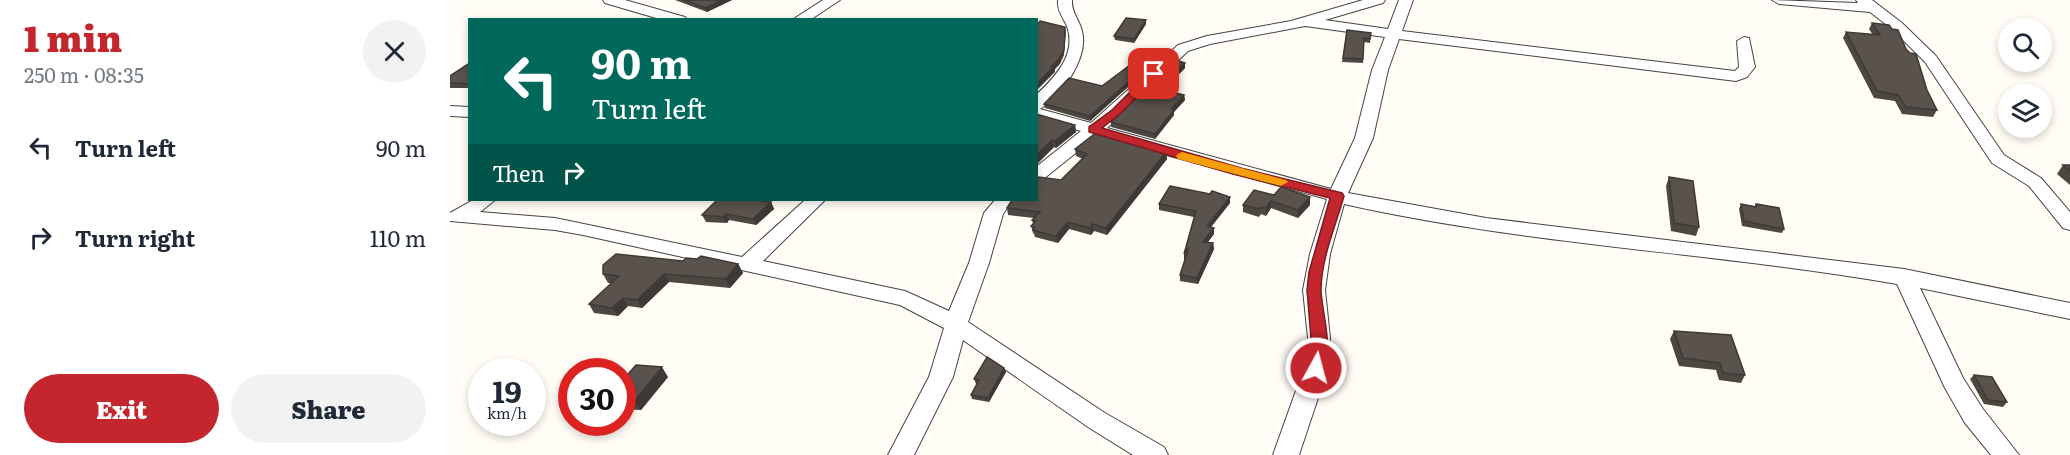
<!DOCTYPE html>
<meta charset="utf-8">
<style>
:root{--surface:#fff;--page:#f2f2f3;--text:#1f2937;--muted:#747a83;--accent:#c4262e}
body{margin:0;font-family:Literata,serif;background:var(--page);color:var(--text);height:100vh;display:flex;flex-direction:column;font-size:22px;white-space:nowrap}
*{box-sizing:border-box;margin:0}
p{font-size:20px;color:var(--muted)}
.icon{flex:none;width:33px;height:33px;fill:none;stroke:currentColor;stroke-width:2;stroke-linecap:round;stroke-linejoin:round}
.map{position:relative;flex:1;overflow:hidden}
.panel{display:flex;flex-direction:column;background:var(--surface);width:450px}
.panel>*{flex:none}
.guide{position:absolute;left:18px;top:18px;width:570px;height:183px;border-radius:0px;box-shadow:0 3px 9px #0003;background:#00695c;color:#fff;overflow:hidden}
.tools{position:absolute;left:1548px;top:18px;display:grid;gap:12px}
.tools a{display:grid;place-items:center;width:54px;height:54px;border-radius:50%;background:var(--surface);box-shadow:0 3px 9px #0003;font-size:30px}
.speed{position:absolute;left:18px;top:358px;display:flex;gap:12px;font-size:30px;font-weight:700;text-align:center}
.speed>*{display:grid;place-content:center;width:78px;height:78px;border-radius:50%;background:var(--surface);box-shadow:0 3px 9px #0003;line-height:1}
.speed small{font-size:15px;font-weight:400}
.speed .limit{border:9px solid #d22;background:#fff;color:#111}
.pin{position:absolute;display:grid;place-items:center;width:51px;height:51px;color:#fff;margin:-26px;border-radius:12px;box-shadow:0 3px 9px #0006}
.me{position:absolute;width:66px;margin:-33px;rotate:7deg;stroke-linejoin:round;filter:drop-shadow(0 0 4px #0008)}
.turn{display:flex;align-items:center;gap:21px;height:126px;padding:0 24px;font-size:27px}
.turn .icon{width:78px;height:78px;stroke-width:2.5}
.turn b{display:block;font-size:42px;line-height:51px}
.then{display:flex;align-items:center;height:57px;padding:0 24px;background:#0003;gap:12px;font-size:22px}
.round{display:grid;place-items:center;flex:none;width:63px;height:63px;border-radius:32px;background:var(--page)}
.head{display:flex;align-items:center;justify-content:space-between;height:102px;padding:0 24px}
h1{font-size:36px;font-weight:800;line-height:45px;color:var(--accent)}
.cta{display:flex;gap:12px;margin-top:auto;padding:12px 24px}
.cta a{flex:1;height:69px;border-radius:36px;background:var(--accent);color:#fff;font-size:24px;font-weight:800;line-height:69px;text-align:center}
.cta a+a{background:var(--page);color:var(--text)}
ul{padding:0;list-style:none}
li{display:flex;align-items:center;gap:18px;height:90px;padding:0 24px}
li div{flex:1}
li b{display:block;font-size:22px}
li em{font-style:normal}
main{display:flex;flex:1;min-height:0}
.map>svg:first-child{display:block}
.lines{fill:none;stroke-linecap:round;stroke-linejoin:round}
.minor-casing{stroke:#444;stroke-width:2}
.minor{fill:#fff;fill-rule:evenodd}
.wall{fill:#4d4742}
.shaded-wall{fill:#3f3936}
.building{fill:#5a524d;stroke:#3f3936;stroke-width:1.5}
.route{fill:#c4262e;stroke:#7f191e;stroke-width:1.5}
.slow{fill:#f59e0b}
</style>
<main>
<section class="panel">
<div class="head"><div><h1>1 min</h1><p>250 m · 08:35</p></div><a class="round"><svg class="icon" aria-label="close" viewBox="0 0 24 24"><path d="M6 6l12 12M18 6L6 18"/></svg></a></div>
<ul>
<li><svg class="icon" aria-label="left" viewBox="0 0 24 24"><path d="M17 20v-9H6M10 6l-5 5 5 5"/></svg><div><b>Turn left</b></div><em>90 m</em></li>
<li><svg class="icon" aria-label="right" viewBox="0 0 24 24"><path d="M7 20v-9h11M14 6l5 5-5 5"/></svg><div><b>Turn right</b></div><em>110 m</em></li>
</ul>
<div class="cta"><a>Exit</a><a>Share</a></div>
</section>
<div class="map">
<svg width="1620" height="455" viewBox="0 0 1620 455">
<rect width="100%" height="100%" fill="#fffdf5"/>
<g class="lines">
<defs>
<g id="minor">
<path d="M153,0h22l60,17 2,3h-24l-58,-17z"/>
<path d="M373,0h17l-30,20h-18z"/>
<path d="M608,0h14c-1,12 7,19 10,31 7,27 -20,64 -42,78l51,14 87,-78 29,-9 84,-15 72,-21h22l-2,3 -58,17 63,9 11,-29h14l-11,31 333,40 4,-4 -2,-26 7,-4 5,1 6,29 -8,10 -11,4 -337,-42 -11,31 -15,68 -25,55 138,25 418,51 166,34v16l-150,-31 43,90 20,31 36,46h-28l-26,-32 -20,-35 -48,-104c-184,-32 -371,-39 -553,-80l-14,50 -5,36 5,48 -2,30 -29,87h-26l31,-87 4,-30 -5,-48 7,-36 17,-55 -230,-63 -55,44 -6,1v-14l45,-36 -45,-13v-23c19,-18 41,-40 31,-69 -4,-9 -10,-15 -9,-26zM855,26l80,11 -13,33 -17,68 -24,51 -224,-61 81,-77 22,-7z"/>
<path d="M1322,0l86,3 -2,-3h16l30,23 34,33 68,99 37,23 29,34v18l-7,-2 -34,-42 -37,-23 -67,-101 -33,-33 -22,-17 -91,-8z"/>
<path d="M0,106l20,1v10l-20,-1z"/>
<path d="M23,200h22l-15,12 75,6 187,39 63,-57h20l-62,61 142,30 44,20 20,-48 15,-50 11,-13h18l-10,14 -14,49 -21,59 137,91 59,34 4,8h-35l-45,-28 -125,-87 -10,37 -39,78h-26l41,-78 15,-49 -44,-23 -317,-70 -28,-5 -105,-9v-8z"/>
</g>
</defs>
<use href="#minor" class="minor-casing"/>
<use href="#minor" class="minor"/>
</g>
<g class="wall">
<path d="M225,0h57l-25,12z"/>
<path d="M1422,23l34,26 31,61 -4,7 -31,-3 -7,-13 -21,-3 -31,-60 3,-6 27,3 -4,-6z"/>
<path d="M696,24l-12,19 -19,-3 -1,-4z"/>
<path d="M897,30l24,3 -1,10 -6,-1 -1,21 -21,-1z"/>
<path d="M708,60l-68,61 -45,-13 -1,-4 58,-18z"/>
<path d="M20,63v25h-20v-12z"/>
<path d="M735,63v5l-12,12h1v6l-4,5 14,4 1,5 -11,12v3l-19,24 -44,-12v-5z"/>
<path d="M586,114l39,11 1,7 -20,16 -2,-1 -18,18z"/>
<path d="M625,149l91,3 1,7 -60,76 -13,-4 -3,4 -22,-6 -11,14 -23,-6 -1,-3 -1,-1 -2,-7 2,-2 -1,-4 2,-2 -26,-3 -1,-7 54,-28 22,-21 -7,-3z"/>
<path d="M1613,165h7v20l-13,-11z"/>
<path d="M1219,177l30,50 -3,9 -25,-5 -5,-45z"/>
<path d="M760,194l20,3v6l-19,24 3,7 -6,8 5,1 1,6 -16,35 -18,-3v-6l5,-16 -1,1v-6l10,-37 -35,-7v-6z"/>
<path d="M824,195l36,2v8l-12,13 -27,-10 -5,8 -5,-2 -2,3 -16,-5v-7z"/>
<path d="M308,200l13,2 3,7 -18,16 -27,-5 -2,3 -21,-1 -4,-7z"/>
<path d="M1291,204l14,2 1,-2 28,25 -2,4 -40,-7 -3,-17z"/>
<path d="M247,259l41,5 5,9 -13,15 -61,-6 -27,26 -14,-2 -10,10 -24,-3 -5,-9 23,-21h-4l-5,-9 80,-13z"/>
<path d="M1224,331l71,44 -4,8 -22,-3 -3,-10 -37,-4 -9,-27z"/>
<path d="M554,368l2,4 -17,30 -17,-3 -1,-4 6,-11h-1l-2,-5z"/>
<path d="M1524,375l33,27 -4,5 -19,-3 -14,-25z"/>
<path d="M218,377l-27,33 -19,-1v-28z"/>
</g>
<g class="shaded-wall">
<path d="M272,0h10l-25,12 -2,-4z"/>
<path d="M696,20v4l-12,19v-4z"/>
<path d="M615,27l1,5 -2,23 -4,9 -5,5v3l-19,19v-6l16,-19z"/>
<path d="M708,56v4l-68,61v-5z"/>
<path d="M735,63v5l-17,17v-5z"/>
<path d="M724,80v6l-7,10v-5z"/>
<path d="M734,95l1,5 -11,12v3l-19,24v-5l16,-25z"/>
<path d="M625,125l1,7 -20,16 -1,-7z"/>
<path d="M602,140l2,7 -18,18v-9z"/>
<path d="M716,152l1,7 -60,76 -1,-7z"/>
<path d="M780,197v6l-23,29v-6z"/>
<path d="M860,197v8l-12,13v-8z"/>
<path d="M821,201v7l-5,8v-8z"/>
<path d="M321,202l3,7 -18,16 -3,-6z"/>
<path d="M276,214l3,6 -2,3 -4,-6z"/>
<path d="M618,222l1,7 -11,14 -2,-7z"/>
<path d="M642,224l2,7 -3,4 -1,-7z"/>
<path d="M764,228v6l-11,14v-6z"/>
<path d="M763,243l1,6 -16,35 -1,-6z"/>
<path d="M739,247l1,6 -6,7v-6z"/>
<path d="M288,264l5,9 -13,15 -4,-9z"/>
<path d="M214,274l5,8 -27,26 -5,-8z"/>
<path d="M173,298l5,8 -10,10 -6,-8z"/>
<path d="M212,367l6,10 -27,33 -6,-9z"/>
<path d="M554,368l2,4 -17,30 -1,-4z"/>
</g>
<g class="building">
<path d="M234,0h38l-17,8z"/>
<path d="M676,18l20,2 -12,19 -20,-3z"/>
<path d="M590,21l25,6 -1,23 -5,9 -7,7h2l-18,19v-59z"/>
<path d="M1422,23l17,2 3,4 6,1 8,19 4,4 6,1 11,36 10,20 -31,-3 -8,-12 -21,-4 -31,-59 34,3z"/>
<path d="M897,30l24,3 -1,6 -6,-1 -1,21 -20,-1z"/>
<path d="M696,53l12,3 -68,60 -46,-12 25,-26 33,8z"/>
<path d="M726,60l9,3 -17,17h6l-7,11 17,4 -13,14 3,1 -19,24 -44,-12z"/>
<path d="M20,63v21l-20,-1v-7z"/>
<path d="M586,114l39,11 -20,16 -3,-1 -16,16z"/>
<path d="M647,132l69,20 -60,76 -14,-4 -2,4 -22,-6 -12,14h-2l-21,-6 2,-3 -4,-1 5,-5 -4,-1 8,-8 -33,-4 5,-8h24v-20l3,-3 22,3 26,-26 -12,-5z"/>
<path d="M1613,165h7v6z"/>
<path d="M1219,177l24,4 6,46 -25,-4z"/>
<path d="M720,186l40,8 2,-3 18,6 -23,29 7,2 -11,14 10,1 -16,35 -17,-3 9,-28 -5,7 12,-43 -37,-7z"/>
<path d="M831,187l29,10 -12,13 -27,-9 -5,7 -5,-1 -2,2 -16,-4 11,-15 20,5z"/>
<path d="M267,200h38l16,2 -18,17 -27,-5 -3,3 -21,-2z"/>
<path d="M1291,204l15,3v-3l23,4 5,21 -40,-8z"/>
<path d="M166,254l67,7 3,-3 11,1 4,-3 37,8 -12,15 -62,-5 -27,26 -14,-2 -11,10 -23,-4 30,-28 -16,-2v-9z"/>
<path d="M1224,331l57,4 14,40 -22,-2 -3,-10 -37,-5z"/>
<path d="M537,357l17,11 -16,30 -17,-3 8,-15 -5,-1z"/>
<path d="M186,365l26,2 -27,34 -13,-1v-19z"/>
<path d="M1524,375l18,2 15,25 -19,-2z"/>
</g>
<path class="route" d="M704,70l6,4 -40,40 -18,14 139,40 101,25 2,3c-8,29 -23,63 -23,94 1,26 14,58 0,82l-5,2 -6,-2 -2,-4 3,-30 -4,-48 2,-18 21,-74 -97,-24 -144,-42v-5l23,-17 39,-39z"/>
<path class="slow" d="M732,152l104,28 2,2 -7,4 -103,-27 -2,-3 2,-2z"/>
</svg>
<div class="tools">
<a><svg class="icon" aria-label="search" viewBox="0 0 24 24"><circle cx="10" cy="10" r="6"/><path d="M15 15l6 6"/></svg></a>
<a><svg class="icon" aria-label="layers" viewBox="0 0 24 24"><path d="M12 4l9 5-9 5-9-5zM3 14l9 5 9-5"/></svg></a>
</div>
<div class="speed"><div>19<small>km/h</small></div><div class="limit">30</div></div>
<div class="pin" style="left:704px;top:74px;background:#d93025"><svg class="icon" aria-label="arrive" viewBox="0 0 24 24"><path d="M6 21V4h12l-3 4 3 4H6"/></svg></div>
<svg class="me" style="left:866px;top:368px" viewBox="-20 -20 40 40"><circle r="17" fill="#c4262e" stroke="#fff" stroke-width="3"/><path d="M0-11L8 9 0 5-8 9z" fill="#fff"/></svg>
<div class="guide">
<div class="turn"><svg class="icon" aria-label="left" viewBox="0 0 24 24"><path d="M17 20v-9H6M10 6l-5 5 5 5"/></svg><div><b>90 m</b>Turn left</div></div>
<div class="then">Then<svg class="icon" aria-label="right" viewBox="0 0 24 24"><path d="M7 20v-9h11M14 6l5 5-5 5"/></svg></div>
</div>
</div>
</main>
